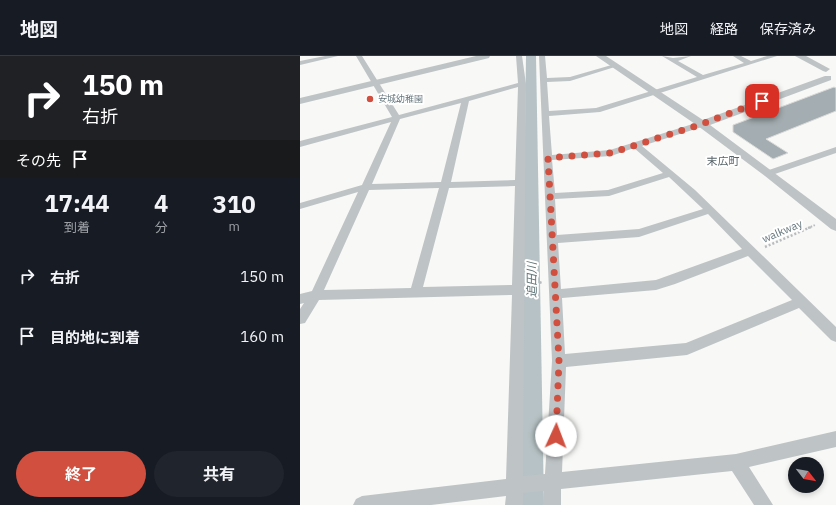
<!DOCTYPE html>
<html lang="ja">
<meta charset="utf-8">
<style>
:root{--surface:#171b24;--page:#20242c;--text:#f1f3f6;--muted:#9ea1a6;--line:#363941;--accent:#d04f3f}
body{margin:0;font-family:"IBM Plex Sans","Noto Sans JP",sans-serif;background:var(--page);color:var(--text);height:100vh;display:flex;flex-direction:column;font-size:15px;white-space:nowrap}
*{box-sizing:border-box;margin:0}
p{font-size:13px;color:var(--muted)}
.icon{flex:none;width:22px;height:22px;fill:none;stroke:currentColor;stroke-width:2;stroke-linecap:round;stroke-linejoin:round}
.map{position:relative;flex:1;overflow:hidden}
.details{display:flex;flex-direction:column;background:var(--surface);width:300px}
.details>*{flex:none}
.top-card{background:#202124;color:#fff;overflow:hidden}
.needle{width:26px;rotate:121deg}
.controls{position:absolute;left:488px;top:401px;display:grid;gap:8px}
.controls a{display:grid;place-items:center;width:36px;height:36px;border-radius:50%;background:var(--surface);box-shadow:0 2px 6px #0003;font-size:20px}
.pin{position:absolute;display:grid;place-items:center;width:34px;height:34px;color:#fff;margin:-17px;border-radius:8px;box-shadow:0 2px 6px #0006}
.me{position:absolute;width:44px;margin:-22px;rotate:2deg;stroke-linejoin:round;filter:drop-shadow(0 0 3px #0008)}
.turn{display:flex;align-items:center;gap:14px;height:84px;padding:0 16px;font-size:18px}
.turn .icon{width:52px;height:52px;stroke-width:2.5}
.turn b{display:block;font-size:28px;line-height:34px}
.then{display:flex;align-items:center;height:38px;padding:0 16px;background:#0003;gap:8px;font-size:15px}
.eta{display:flex;justify-content:space-evenly;align-items:center;height:68px;text-align:center}
.eta b{font-size:24px;font-weight:700;line-height:28px}
.button{display:flex;gap:8px;margin-top:auto;padding:8px 16px}
.button a{flex:1;height:46px;border-radius:24px;background:var(--accent);color:#fff;font-size:16px;font-weight:700;line-height:46px;text-align:center}
.button a+a{background:var(--page);color:var(--text)}
ul{padding:0;list-style:none}
li{display:flex;align-items:center;gap:12px;height:60px;padding:0 16px}
li div{flex:1}
li b{display:block;font-size:15px}
li em{font-style:normal}
header{display:flex;align-items:center;gap:24px;box-sizing:border-box;height:56px;padding:0 20px;background:var(--surface);border-bottom:1px solid var(--line)}
header strong{font-size:19px}
nav{display:flex;gap:22px;margin-inline-start:auto;font-size:14px}
main{display:flex;flex:1;min-height:0}
.map>svg:first-child{display:block}
.lines{fill:none;stroke-linecap:round;stroke-linejoin:round}
.canal{fill:#b6c2c5;fill-rule:evenodd}
.building{fill:#a4adb1;stroke:#dadad9}
.path-far1{stroke:#b8bcbe;stroke-width:2;stroke-dasharray:1.5 1.5;stroke-linecap:butt}
.path{stroke:#b8bcbe;stroke-width:2.5;stroke-dasharray:2 2;stroke-linecap:butt}
.minor{fill:#bec3c5;fill-rule:evenodd}
.tertiary{fill:#bec3c5;fill-rule:evenodd}
.route{stroke:#d04f3f;stroke-width:7;stroke-dasharray:0 12.6}
.poi-dot{fill:#d04f3f;stroke:#fff;stroke-width:1.5}
.labels{text-anchor:middle;stroke-width:4;stroke-linejoin:round;paint-order:stroke}
.far-poi-label{font-size:9px;fill:#66777e;stroke:#fff;text-anchor:start}
.far-quarter-label{font-size:11px;fill:#58646a;stroke:#fff}
.street-label{font-size:11px;fill:#66777e;stroke:#fff}
.water-label{font-size:12px;font-style:italic;fill:#617578;stroke:#fff}
</style>
<header>
<strong>地図</strong>
<nav><a>地図</a><a>経路</a><a>保存済み</a></nav>
</header>
<main>
<section class="details">
<div class="top-card">
<div class="turn"><svg class="icon" aria-label="right" viewBox="0 0 24 24"><path d="M7 20v-9h11M14 6l5 5-5 5"/></svg><div><b>150 m</b>右折</div></div>
<div class="then">その先<svg class="icon" aria-label="arrive" viewBox="0 0 24 24"><path d="M6 21V4h12l-3 4 3 4H6"/></svg></div>
</div>
<div class="eta">
<div><b>17:44</b><p>到着</p></div>
<div><b>4</b><p>分</p></div>
<div><b>310</b><p>m</p></div>
</div>
<ul>
<li><svg class="icon" aria-label="right" viewBox="0 0 24 24"><path d="M7 20v-9h11M14 6l5 5-5 5"/></svg><div><b>右折</b></div><em>150 m</em></li>
<li><svg class="icon" aria-label="arrive" viewBox="0 0 24 24"><path d="M6 21V4h12l-3 4 3 4H6"/></svg><div><b>目的地に到着</b></div><em>160 m</em></li>
</ul>
<div class="button"><a>終了</a><a>共有</a></div>
</section>
<div class="map">
<svg width="536" height="449" viewBox="0 0 536 449">
<rect width="100%" height="100%" fill="#f8f8f6"/>
<g class="lines">
<path class="canal" d="M226,0h10l8,449h-24z"/>
</g>
<path class="building" d="M534,31l2,1v23l-70,28 22,14 -15,6 -40,-27v-7z"/>
<g class="lines">
<path class="path-far1" d="M508,172l7,-3"/>
<g class="path">
<path d="M465,191l46,-20"/>
<path d="M232,229l10,-3"/>
</g>
<g class="minor">
<path d="M25,0h13l-38,9v-4z"/>
<path d="M56,0h6l37,59 119,-32 -2,-27h6l4,28 -3,392 22,-2 7,-113 -13,-305h6l2,22 23,-1 45,-13 3,2 -48,15 -23,1 2,29 47,-3 101,-31 -35,-21 11,2 18,-2 -13,5 25,14 41,-12 -11,-7h8l10,5 16,-5h10l-177,56 -51,4 3,39 58,-5 89,-28h6v4l-63,20 53,44 141,137v15l-5,-2 -32,-32 -112,47 -121,12 -4,105 174,-18 100,-23v16l-87,20 24,38h-19l-22,-34 -171,18v16h-18l1,-14 -21,2v12h-18l1,-9 -75,9h-78l3,-6 6,-3 144,-17 6,-184 -193,5 -14,23 -5,1v-15l4,-6 -4,1v-10l12,-3 46,-99 -58,17v-6l62,-18 29,-63 -91,25v-6l92,-24zM218,31l-3,93 -64,2 18,-81zM161,47l-20,79 -69,2 28,-65zM334,92l29,25 -55,17 -53,3 -3,-33 59,-4zM369,121l34,32 -64,20 -82,6 -2,-36 54,-3zM215,130l-3,99 -89,2 26,-99zM139,132l-28,100 -87,2 45,-100zM408,158l34,35 -86,31 -95,9 -3,-46 81,-6zM448,200l44,44 -106,43 -121,11 -3,-56 94,-8 19,-6z"/>
<path d="M536,91v6l-64,22h-6l-2,-2 2,-2z"/>
</g>
<g class="tertiary">
<path d="M176,0h14l-1,2 -189,46v-6z"/>
<path d="M296,0h10l97,64 122,-44h6v4l-121,45 126,94v12l-5,-2 -66,-53 -67,-50z"/>
<path d="M495,0h11l24,13 -4,3 -3,-1z"/>
</g>
</g>
<g class="lines">
<path class="route" d="M256,380l3,-75 -11,-203 63,-5 91,-29 60,-23"/>
</g>
<circle class="poi-dot" cx="70" cy="43" r="4"/>
<g class="labels">
<g class="far-poi-label">
<text x="78" y="46">安城幼稚園</text>
</g>
<g class="far-quarter-label">
<text x="423" y="109">末広町</text>
</g>
<g class="street-label">
<text transform="translate(482 175) rotate(-23)" y="4">walkway</text>
</g>
<g class="water-label">
<text transform="translate(232 224) rotate(-90)" y="4">追田川</text>
</g>
</g>
</svg>
<div class="controls">
<a><svg class="needle" viewBox="-14 -14 28 28"><path d="M0-13l5 13h-10z" fill="#e53935"/><path d="M0 13l5-13h-10z" fill="#9ea1a6"/></svg></a>
</div>
<div class="pin" style="left:462px;top:45px;background:#d93025"><svg class="icon" aria-label="arrive" viewBox="0 0 24 24"><path d="M6 21V4h12l-3 4 3 4H6"/></svg></div>
<svg class="me" style="left:256px;top:380px" viewBox="-20 -20 40 40"><circle r="19" fill="#fff"/><path d="M0-13L10 11 0 6-10 11z" fill="#d04f3f"/></svg>
</div>
</main>
